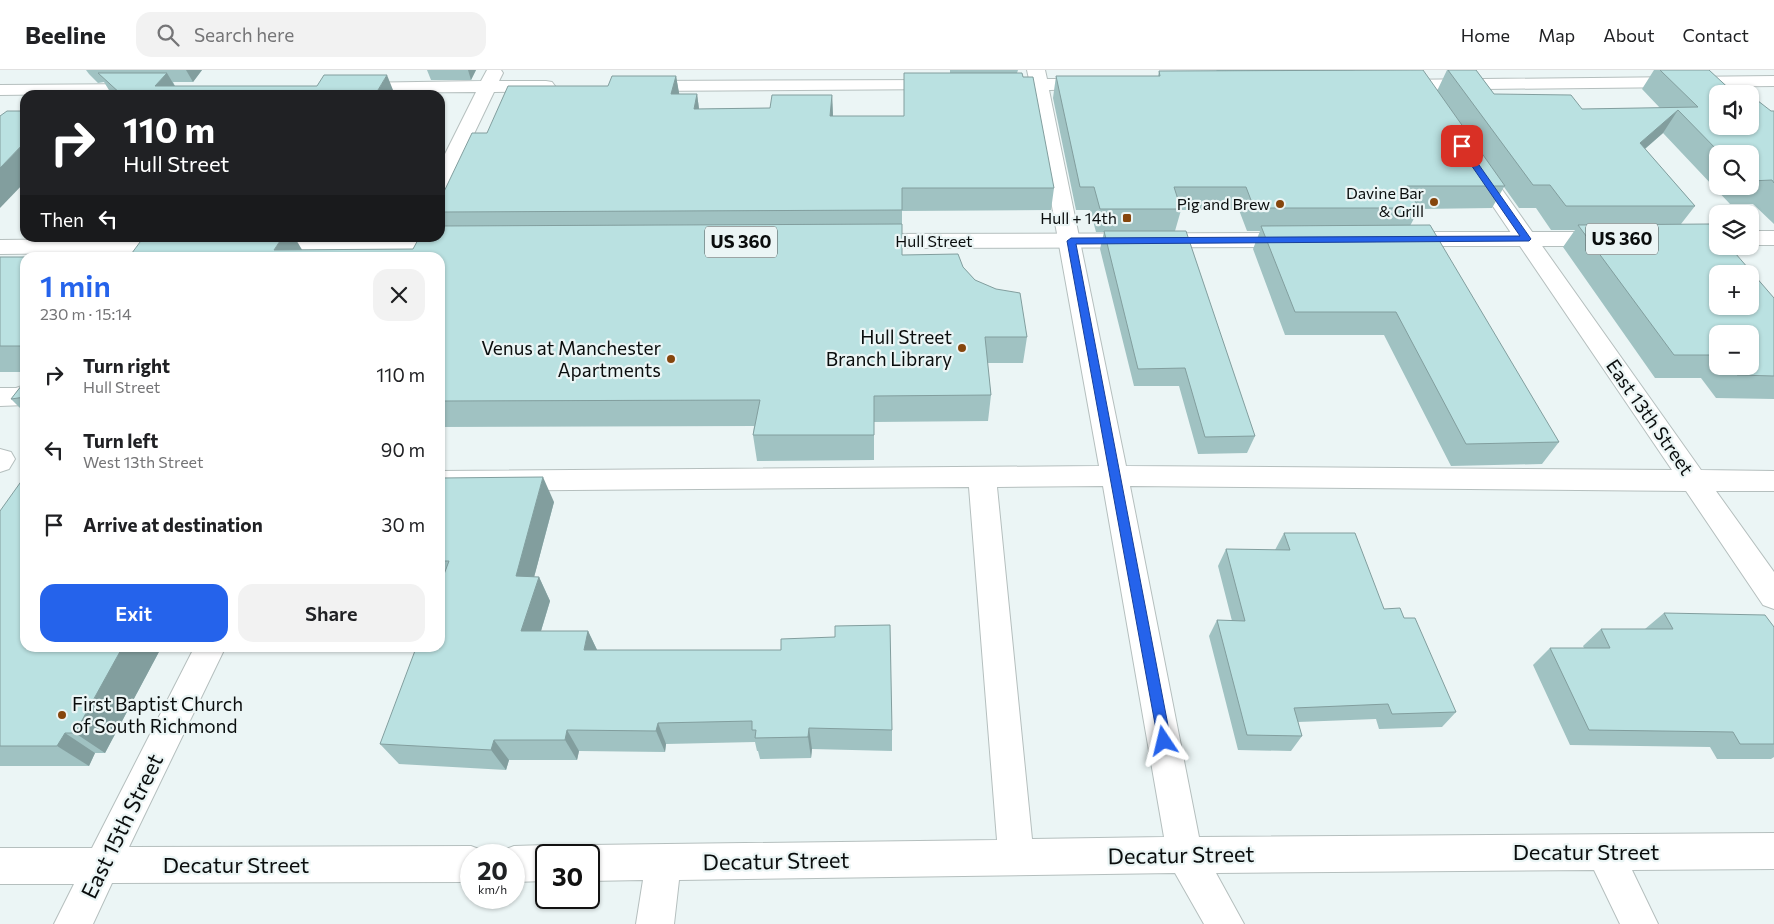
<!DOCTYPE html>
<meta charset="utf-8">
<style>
:root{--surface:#fff;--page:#f2f2f2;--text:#202124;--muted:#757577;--line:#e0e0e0;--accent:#2563eb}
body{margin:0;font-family:Commissioner,sans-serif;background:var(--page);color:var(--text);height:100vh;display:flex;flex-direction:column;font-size:19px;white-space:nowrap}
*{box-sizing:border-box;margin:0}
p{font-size:16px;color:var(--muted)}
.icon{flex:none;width:28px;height:28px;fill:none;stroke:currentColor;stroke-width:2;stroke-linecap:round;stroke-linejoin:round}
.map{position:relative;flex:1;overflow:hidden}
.side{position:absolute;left:20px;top:182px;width:425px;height:400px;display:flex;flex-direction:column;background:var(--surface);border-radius:15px;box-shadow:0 1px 4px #0004}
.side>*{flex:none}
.guide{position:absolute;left:20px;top:20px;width:425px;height:152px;border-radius:15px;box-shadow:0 1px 4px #0004;background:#202124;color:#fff;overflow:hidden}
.buttons{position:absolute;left:1709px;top:15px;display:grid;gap:10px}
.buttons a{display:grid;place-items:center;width:50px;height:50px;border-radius:10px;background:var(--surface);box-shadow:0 1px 4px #0004;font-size:25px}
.speed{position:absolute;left:460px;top:774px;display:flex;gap:10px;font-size:25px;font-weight:700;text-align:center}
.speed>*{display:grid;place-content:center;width:65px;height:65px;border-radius:50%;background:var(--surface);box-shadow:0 1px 4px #0004;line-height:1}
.speed small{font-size:12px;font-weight:400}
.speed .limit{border:2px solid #111;border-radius:8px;background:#fff;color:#111}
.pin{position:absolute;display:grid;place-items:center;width:42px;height:42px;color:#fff;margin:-21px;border-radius:10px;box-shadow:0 2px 8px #0006}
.me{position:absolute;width:55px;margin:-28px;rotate:350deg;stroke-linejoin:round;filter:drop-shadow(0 0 4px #0008)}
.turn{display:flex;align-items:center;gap:18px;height:105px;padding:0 20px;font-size:22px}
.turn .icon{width:65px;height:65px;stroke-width:2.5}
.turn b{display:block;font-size:35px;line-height:42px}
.then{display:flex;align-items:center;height:48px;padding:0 20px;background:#0003;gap:10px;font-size:19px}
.round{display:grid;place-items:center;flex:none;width:52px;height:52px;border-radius:15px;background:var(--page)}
.summary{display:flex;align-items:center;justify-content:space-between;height:85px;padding:0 20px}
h1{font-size:30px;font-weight:600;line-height:38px;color:var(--accent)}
.cta{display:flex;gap:10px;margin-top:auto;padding:10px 20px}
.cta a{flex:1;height:58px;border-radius:15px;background:var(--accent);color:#fff;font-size:20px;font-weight:600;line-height:58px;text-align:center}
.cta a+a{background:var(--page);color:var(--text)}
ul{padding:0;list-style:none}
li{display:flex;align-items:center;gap:15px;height:75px;padding:0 20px}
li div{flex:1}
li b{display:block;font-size:19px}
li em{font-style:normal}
header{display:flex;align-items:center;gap:30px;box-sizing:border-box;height:70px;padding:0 25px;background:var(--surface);border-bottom:1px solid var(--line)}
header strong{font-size:24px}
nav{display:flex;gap:28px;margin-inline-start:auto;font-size:18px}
.search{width:350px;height:45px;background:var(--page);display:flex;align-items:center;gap:12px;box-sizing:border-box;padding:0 18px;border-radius:15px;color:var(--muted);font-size:19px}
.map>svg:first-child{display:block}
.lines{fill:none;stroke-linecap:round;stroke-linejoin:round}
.minor-casing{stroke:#b5bfbe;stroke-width:2}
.major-casing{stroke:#b5bfbe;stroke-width:2}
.minor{fill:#fff;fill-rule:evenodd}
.major{fill:#fff;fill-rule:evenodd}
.wall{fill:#a0c2c2;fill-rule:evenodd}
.shaded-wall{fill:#829e9e}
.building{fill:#bae1e1;stroke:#829e9e;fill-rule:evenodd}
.route{fill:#2563eb;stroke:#184099}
.poi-dot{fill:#86460d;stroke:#ebf5f5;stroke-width:2}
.labels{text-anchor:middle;stroke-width:4.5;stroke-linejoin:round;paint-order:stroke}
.far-poi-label{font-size:16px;fill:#0a0d0d;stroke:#ebf5f5;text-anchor:end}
.far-street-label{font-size:16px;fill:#0a0d0d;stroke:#ebf5f5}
.shield{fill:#ebf5f5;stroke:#4e5353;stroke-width:1}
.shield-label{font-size:18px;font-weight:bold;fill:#0a0d0d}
.poi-label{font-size:19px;fill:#0a0d0d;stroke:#ebf5f5;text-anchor:end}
.street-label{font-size:19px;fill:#0a0d0d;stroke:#ebf5f5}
.near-street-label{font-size:22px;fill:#0a0d0d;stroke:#ebf5f5}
</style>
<header>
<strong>Beeline</strong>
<div class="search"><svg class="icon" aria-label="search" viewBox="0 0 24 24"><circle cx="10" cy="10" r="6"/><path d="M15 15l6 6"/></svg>Search here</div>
<nav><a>Home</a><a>Map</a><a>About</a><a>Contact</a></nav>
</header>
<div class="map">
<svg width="1774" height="854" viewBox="0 0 1774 854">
<rect width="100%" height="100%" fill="#ebf5f5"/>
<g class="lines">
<defs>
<g id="minor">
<path d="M487,0h14l2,3 -4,8h47l6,1 3,4 -3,4 -6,1 -52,1 -44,92 -3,4 -7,2v-26l36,-72 -122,1 -6,-1 -3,-4 3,-4 6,-1 127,-2z"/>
<path d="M1027,0h18l2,9h46l6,1 3,4 -3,4 -6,1 -44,1 77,376 546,4 -205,-302 3,-4 7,-2 7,2 217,306 73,1v20h-58l58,81v37l-11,-4 -77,-114 -556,-5 69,351 575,-4v36l-142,1 26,54h-38l-26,-54 -378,3 28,51h-40l-29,-51 -496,7 -5,44h-38l7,-44 -54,1v-26h-15l2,-5 13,-5 408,-5 -28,-353 -529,4v-20l659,-5 -68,-376 -41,-1 -3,-4 3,-4 39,-2zM1103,416l61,351 -132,2 -35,-352z"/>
<path d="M1774,6v10l-378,4 -6,-1 -3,-4 3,-4 6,-1z"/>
<path d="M941,10l6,1 3,4 -3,4 -306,2 -6,-1 -3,-4 3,-4 6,-1z"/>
<path d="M146,14l6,1 3,4 -3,4 -152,2v-10z"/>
<path d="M25,315v20l-25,1v-18h16z"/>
<path d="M0,379l11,3 4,7 -6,10 -9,3z"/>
<path d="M194,578h31l-96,199 342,-1 13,5 1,4h-14v27l-359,1 -19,41h-39l20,-40h-74v-36h92z"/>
<path d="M546,775l13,5 2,5h-15v26l-32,1v-27h-14l1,-4 13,-5z"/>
</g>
<g id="major">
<rect x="1750" y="161" width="24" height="14"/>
<path d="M1401,162h205l8,2 3,5 -3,5 -8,2h-205l-8,-2 -3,-5 3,-5z"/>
<path d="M1293,163l8,2 3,5 -3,5 -8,2 -429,1 -8,-2 -3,-5 3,-5 8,-2z"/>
<path d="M440,166l21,2 3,5 -3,5 -8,2 -192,1 -8,-2 -3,-5 3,-5 7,-1z"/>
<path d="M173,168l8,2 3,5 -3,5 -8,2 -173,2v-14z"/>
</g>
</defs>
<use href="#minor" class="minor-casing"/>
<use href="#major" class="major-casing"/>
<use href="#minor" class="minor"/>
<use href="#major" class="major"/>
</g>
<g class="wall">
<path d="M86,0h116l-9,12h-20l2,4 220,9h-283l-8,-13 -6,1 -9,-9z"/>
<path d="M427,0h49l-5,10h-40z"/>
<path d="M950,0h68l-1,3 37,115 -3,22 -149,1v44l61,12 64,70 -4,26h-36l4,32 -3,26 -114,1v38l-117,1 -4,-26 1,-9 -314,1v-169h-415v114h-25v-115h129l173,-7 111,-1 27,-23v-26l47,-67 121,-47 68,-10 3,18h18l2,15 71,-1 62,-13 1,21h71v-43h46z"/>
<path d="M1216,0h136l85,21 10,-21h29l18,24 88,15 78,-1 -18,-19 12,-19h55l9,24 53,17h3v113l-21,-20h-23l-67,-71 -18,16 50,57 -14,18 93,74v101l-58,-1 -15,-20h-46l-92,-131 12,-17h-24l-15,-22h-17l-15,-21 -12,21 -73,1 -9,17 149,216 -17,22 -91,2 -67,-131h-99l-32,-86 7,-18h-13l-8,-21h-58l-6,21 80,205 -8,17 -49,1 -19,-68h-45l-34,-137 4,-17h-8l-6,-22h-14l-23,-112 3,-22h102l1,-5h58zM1718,84h32v32h-32zM1718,264l32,32h-32z"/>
<path d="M25,311v32l-14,-14z"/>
<path d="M440,408l114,24 -20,75h5l11,24 -9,30h47l9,19 295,80v21l-80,-2 -1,9 -51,1 -2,-8h-1l-2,-9 -89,2 -1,8 -86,-1 -2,9h-68l-3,10 -107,-6 -19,-20 60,-96z"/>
<path d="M0,441l25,137h136l-56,105h-10l-6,13h-89z"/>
<path d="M1284,463l100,76 20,9 52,94 -14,15 -63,2 -3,-10 -78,3 4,14 -11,15 -53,-1 -29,-114 8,-16 15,1 -14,-55 8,-17 49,1z"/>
<path d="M1664,543l110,14v130l-3,2h-54l-7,-12 -140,-2 -37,-80 17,-17h34l-1,-2 18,-17h44z"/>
</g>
<g class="shaded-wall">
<path d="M186,0h16l-9,12z"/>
<path d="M468,0h8l-5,10z"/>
<path d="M167,3l13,22 -25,-9z"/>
<path d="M387,5l8,20h-20z"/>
<path d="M676,6l4,22 -9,-4z"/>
<path d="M697,24l3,22 -6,-7z"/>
<path d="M832,25l1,21h-3z"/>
<path d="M1678,40l-15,23 -38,33 15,-23z"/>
<path d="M25,72v40l-25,26v-40z"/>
<path d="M282,168h13l9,15 -30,-3z"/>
<path d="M543,407l11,25 -26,98 -12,-24z"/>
<path d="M539,507l11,24 -16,53 -13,-23z"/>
<path d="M588,561l11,23 -15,-4z"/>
<path d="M122,578h39l-56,105 -30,-20z"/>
<path d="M658,653l8,21 -1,8 -9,-21z"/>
<path d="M809,658l3,21 -1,9 -3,-21z"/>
<path d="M567,660l12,21 -2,9 -12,-20z"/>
<path d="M65,663l30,20 -6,13 -32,-20z"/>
<path d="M494,670l15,20 -3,10 -15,-20z"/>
</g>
<g class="building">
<path d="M1423,0l82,116h-98l12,22h-165l-8,-21h-72l7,22h-81l-6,-22h-14l-24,-111h104l-1,-5z"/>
<path d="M1448,0h28l18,24 77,1 11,14 116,-2 -38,-37h49l26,24h-17v32h32v-29h3l18,14h3v72l-2,-3 -22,1v-27h-29l-43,-44 -38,33 55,63h-129l-16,-21h-17z"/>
<path d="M98,3h69l-12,13h162l7,-11h63l-12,20h-253z"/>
<path d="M904,3h118l1,4h10l21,111h-152v22l-462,2v-12l32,-67h15l21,-47h100l4,-10h64l-5,18h26l-3,15 76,-1 2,-13h60l-2,21h74z"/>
<path d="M7,41h18v31l-25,26v-52z"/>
<path d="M902,154v31l56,-1 5,13 12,13 21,9 24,4 7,44h-42l6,58 -117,1v39h-121l7,-35 -320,1v-143h-415v88h-25v-89h129l14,-19h139l-8,12 139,-1 6,-11h21v-12z"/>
<path d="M1709,154l9,9v13h11l45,52v78l-37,-1 -7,-9h20v-32h-32v21h-44l-96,-130zM1718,204h32v32h-32z"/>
<path d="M1430,155l129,217 -93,2 -70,-132h-101l-34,-86z"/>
<path d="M1104,161h82l69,205 -50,1 -20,-69 -47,1z"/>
<path d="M25,311v16l-14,2z"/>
<path d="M25,406v172h97l-47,85h-10l-8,13h-57v-235z"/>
<path d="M543,407l-27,99 23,1 -18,54h67l-4,19h197v-11l54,-2v-11l55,-1 2,105 -83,-2 -1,9 -53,1 1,-8h-4v-9l-94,2 -2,8 -89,-1 -2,10h-71l-3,10 -111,-6 36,-96h24v-63l9,-24h-9v-83z"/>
<path d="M1284,463h71l29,76 16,-1 4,10h11l41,94 -64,2 -4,-10 -94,4 8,28 -55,-1 -30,-115 28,1 -19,-72 64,1z"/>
<path d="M1664,543l101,2 9,12v117h-34l-7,-12 -144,-2 -39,-82h60l-9,-19h72z"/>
</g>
<path class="route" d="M1460,75h5l66,94 -2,2 -453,3 95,497 -2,5 -5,2 -5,-2 -92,-505 4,-3 449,-2 -62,-90z"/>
<g class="poi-dot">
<circle cx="1434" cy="132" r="5"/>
<circle cx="1280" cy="134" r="5"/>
<rect x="1122" y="143" width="10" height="10" rx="2.5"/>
<circle cx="962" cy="278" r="5"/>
<circle cx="671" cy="289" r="5"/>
<circle cx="62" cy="645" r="5"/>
</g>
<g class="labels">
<g class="far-poi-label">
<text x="1424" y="129">Davine Bar<tspan x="1424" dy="18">&amp; Grill</tspan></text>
<text x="1270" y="140">Pig and Brew</text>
<text x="1117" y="154">Hull + 14th</text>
</g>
<g class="far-street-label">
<text x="934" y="177">Hull Street</text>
</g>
<g class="shield">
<rect x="1586" y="153.5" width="72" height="31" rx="4"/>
<rect x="705" y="156.5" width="72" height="31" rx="4"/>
</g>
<g class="shield-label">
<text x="1622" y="175">US 360</text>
<text x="741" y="178">US 360</text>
</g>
<g class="poi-label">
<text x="952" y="274">Hull Street<tspan x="952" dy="22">Branch Library</tspan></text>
<text x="661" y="285">Venus at Manchester<tspan x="661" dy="22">Apartments</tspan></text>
<text x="72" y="641" text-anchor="start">First Baptist Church<tspan x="72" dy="22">of South Richmond</tspan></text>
</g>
<g class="street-label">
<text transform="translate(1650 347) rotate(55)" y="7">East 13th Street</text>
</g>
<g class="near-street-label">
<text transform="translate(122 756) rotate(-64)" y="8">East 15th Street</text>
<text x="1586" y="790">Decatur Street</text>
<text transform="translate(1181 785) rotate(-1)" y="8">Decatur Street</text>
<text transform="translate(776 791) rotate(-1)" y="8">Decatur Street</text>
<text x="236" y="803">Decatur Street</text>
</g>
</g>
</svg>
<div class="buttons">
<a><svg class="icon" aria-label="sound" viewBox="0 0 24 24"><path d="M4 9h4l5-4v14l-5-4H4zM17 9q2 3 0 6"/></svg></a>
<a><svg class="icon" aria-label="search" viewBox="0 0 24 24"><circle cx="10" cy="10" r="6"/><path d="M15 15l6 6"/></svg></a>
<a><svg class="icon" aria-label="layers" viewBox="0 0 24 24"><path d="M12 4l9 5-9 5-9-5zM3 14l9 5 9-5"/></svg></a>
<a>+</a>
<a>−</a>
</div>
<div class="speed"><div>20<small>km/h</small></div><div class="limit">30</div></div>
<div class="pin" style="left:1462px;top:76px;background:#d93025"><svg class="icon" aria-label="arrive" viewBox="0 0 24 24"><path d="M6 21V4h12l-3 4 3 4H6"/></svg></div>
<svg class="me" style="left:1164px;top:671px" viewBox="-20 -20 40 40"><path d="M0-17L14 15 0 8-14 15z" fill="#2563eb" stroke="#fff" stroke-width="4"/></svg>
<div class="guide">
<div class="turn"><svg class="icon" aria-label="right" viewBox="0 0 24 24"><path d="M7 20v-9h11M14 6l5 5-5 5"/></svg><div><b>110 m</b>Hull Street</div></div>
<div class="then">Then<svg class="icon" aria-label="left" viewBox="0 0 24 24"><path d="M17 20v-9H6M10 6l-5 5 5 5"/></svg></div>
</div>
<section class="side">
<div class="summary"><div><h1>1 min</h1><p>230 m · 15:14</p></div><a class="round"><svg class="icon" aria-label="close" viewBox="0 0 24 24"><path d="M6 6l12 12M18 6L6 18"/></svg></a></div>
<ul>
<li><svg class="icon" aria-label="right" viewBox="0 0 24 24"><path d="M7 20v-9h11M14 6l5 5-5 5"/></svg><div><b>Turn right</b><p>Hull Street</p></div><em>110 m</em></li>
<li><svg class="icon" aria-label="left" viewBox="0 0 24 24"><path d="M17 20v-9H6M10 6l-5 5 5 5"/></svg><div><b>Turn left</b><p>West 13th Street</p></div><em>90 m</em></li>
<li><svg class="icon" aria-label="arrive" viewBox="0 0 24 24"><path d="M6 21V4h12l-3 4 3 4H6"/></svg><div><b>Arrive at destination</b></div><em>30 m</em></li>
</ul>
<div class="cta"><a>Exit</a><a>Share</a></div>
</section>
</div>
